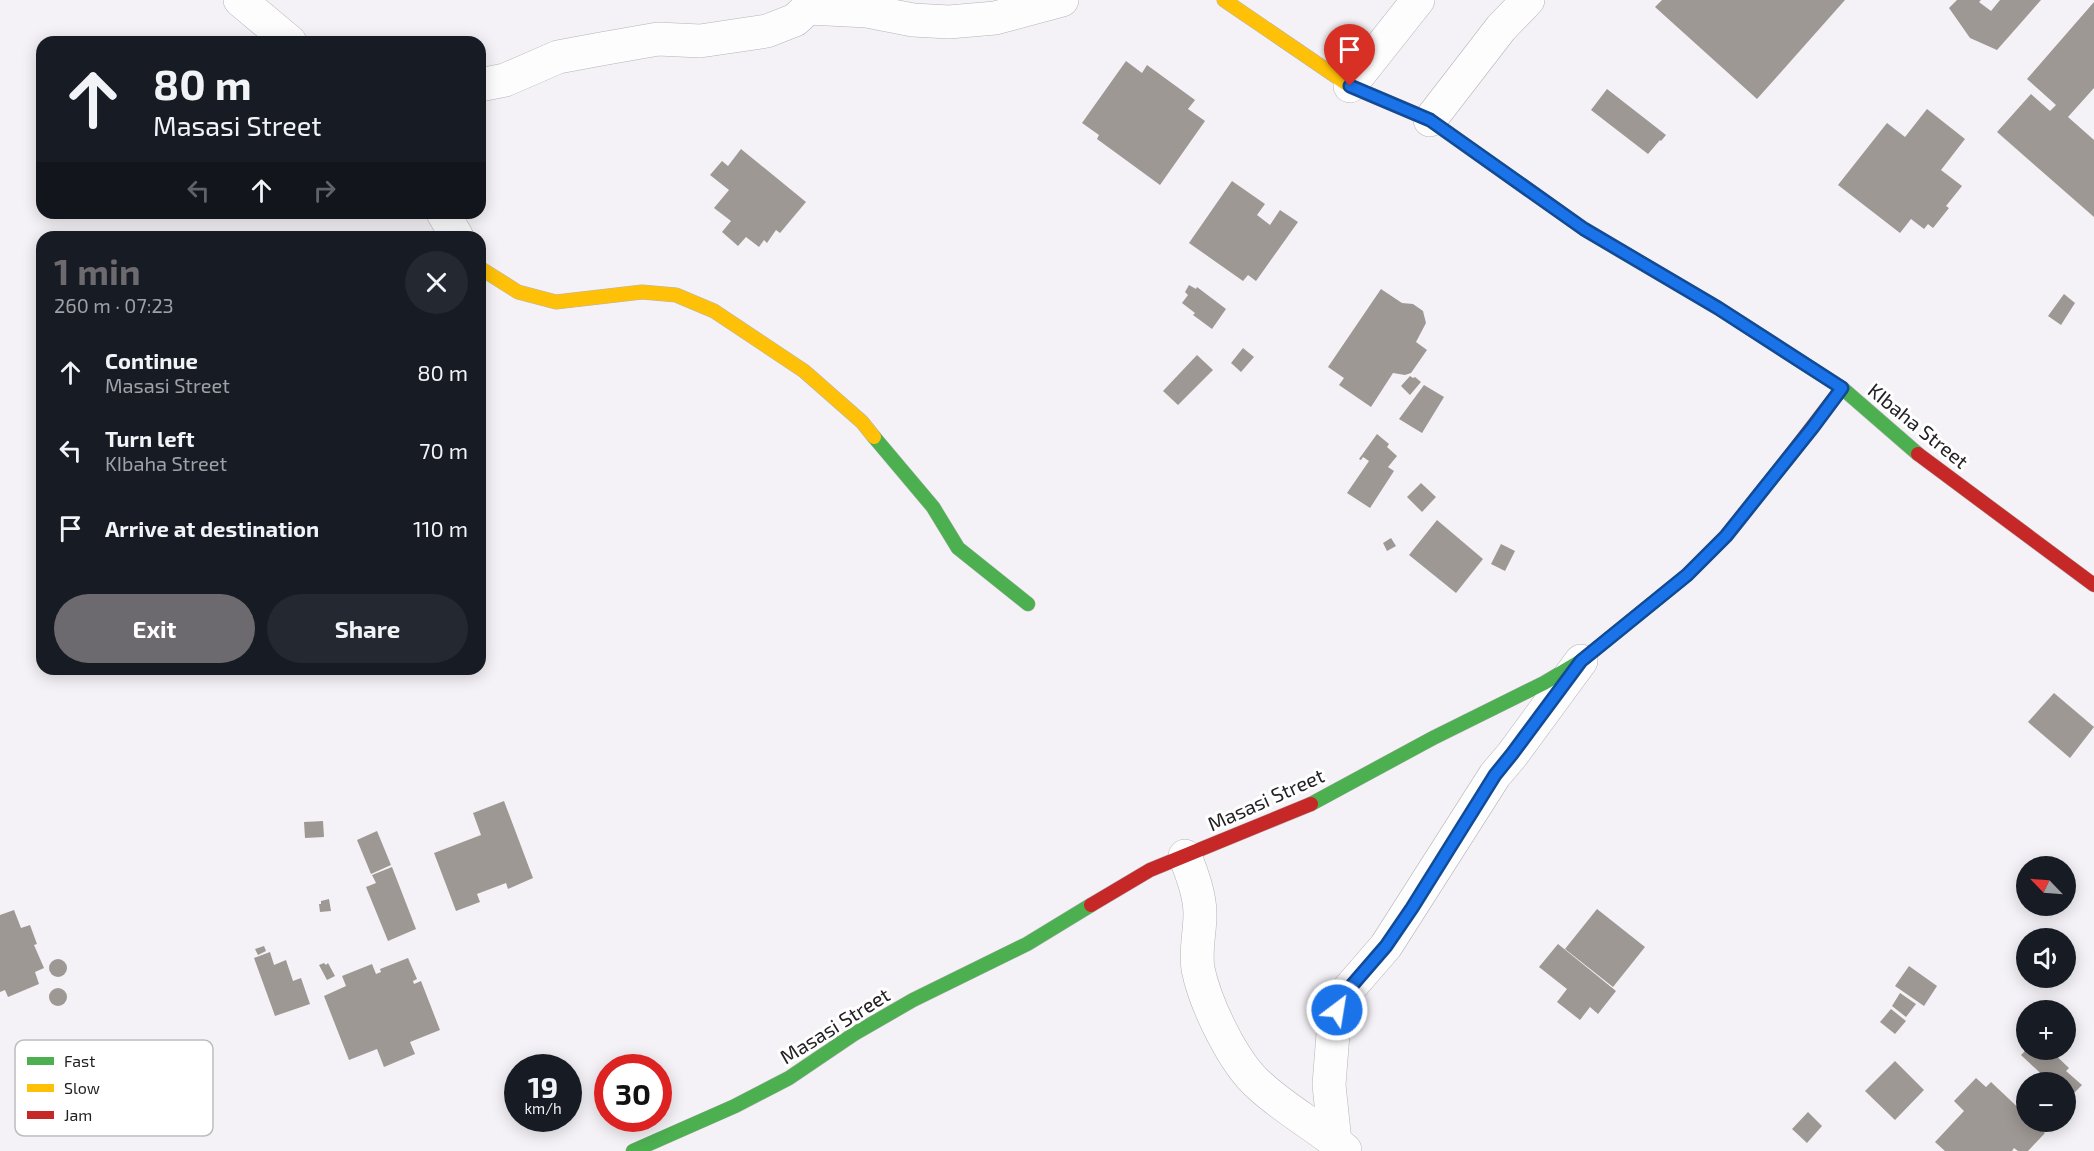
<!DOCTYPE html>
<meta charset="utf-8">
<style>
:root{--surface:#171b24;--page:#242831;--text:#f1f3f6;--muted:#9ea1a6;--accent:#6c6a6e}
body{margin:0;font-family:"Exo 2",sans-serif;background:var(--page);color:var(--text);height:100vh;display:flex;flex-direction:column;font-size:22px;white-space:nowrap}
*{box-sizing:border-box;margin:0}
p{font-size:20px;color:var(--muted)}
.icon{flex:none;width:33px;height:33px;fill:none;stroke:currentColor;stroke-width:2;stroke-linecap:round;stroke-linejoin:round}
.map{position:relative;flex:1;overflow:hidden}
.drawer{position:absolute;left:36px;top:231px;width:450px;height:444px;display:flex;flex-direction:column;background:var(--surface);border-radius:18px;box-shadow:0 3px 15px #0003}
.drawer>*{flex:none}
.top-card{position:absolute;left:36px;top:36px;width:450px;height:183px;border-radius:18px;box-shadow:0 3px 15px #0003;background:#171b24;color:var(--text);overflow:hidden}
.needle{width:39px;rotate:295deg}
.controls{position:absolute;left:2016px;top:856px;display:grid;gap:12px}
.controls a{display:grid;place-items:center;width:60px;height:60px;border-radius:50%;background:var(--surface);box-shadow:0 3px 15px #0003;font-size:30px}
.speed{position:absolute;left:504px;top:1054px;display:flex;gap:12px;font-size:30px;font-weight:700;text-align:center}
.speed>*{display:grid;place-content:center;width:78px;height:78px;border-radius:50%;background:var(--surface);box-shadow:0 3px 15px #0003;line-height:1}
.speed small{font-size:15px;font-weight:400}
.speed .limit{border:9px solid #d22;background:#fff;color:#111}
.pin{position:absolute;display:grid;place-items:center;width:51px;height:51px;color:#fff;margin:-62px -26px;border-radius:50% 50% 50% 0;rotate:-45deg;box-shadow:0 0 6px #0007}
.pin .icon{rotate:45deg}
.me{position:absolute;width:66px;margin:-33px;rotate:31deg;stroke-linejoin:round;filter:drop-shadow(0 0 4px #0008)}
.turn{display:flex;align-items:center;gap:21px;height:126px;padding:0 18px;font-size:27px}
.turn .icon{width:78px;height:78px;stroke-width:2.5}
.turn b{display:block;font-size:42px;line-height:51px}
.lanes{display:flex;align-items:center;height:57px;padding:0 18px;background:#0003;justify-content:center;gap:30px;direction:ltr}
.lanes .off{opacity:.35}
.round{display:grid;place-items:center;flex:none;width:63px;height:63px;border-radius:32px;background:var(--page)}
.summary{display:flex;align-items:center;justify-content:space-between;height:102px;padding:0 18px}
h1{font-size:36px;font-weight:700;line-height:45px;color:var(--accent)}
.cta{display:flex;gap:12px;margin-top:auto;padding:12px 18px}
.cta a{flex:1;height:69px;border-radius:36px;background:var(--accent);color:#fff;font-size:24px;font-weight:700;line-height:69px;text-align:center}
.cta a+a{background:var(--page);color:var(--text)}
ul{padding:0;list-style:none}
li{display:flex;align-items:center;gap:18px;height:78px;padding:0 18px}
li div{flex:1}
li b{display:block;font-size:22px}
li em{font-style:normal}
.map>svg:first-child{display:block}
.building{fill:#9e9894}
.lines{fill:none;stroke-linecap:round;stroke-linejoin:round}
.street-casing{stroke:#b4b3b6;stroke-width:34}
.fast-casing{stroke:#b4b3b6;stroke-width:15}
.slow-casing{stroke:#b4b3b6;stroke-width:15}
.jam-casing{stroke:#b4b3b6;stroke-width:15}
.street{stroke:#fdfdfe;stroke-width:33}
.fast{stroke:#4caf50;stroke-width:14}
.slow{stroke:#ffc107;stroke-width:14}
.jam{stroke:#c62828;stroke-width:14}
.route-casing{stroke:#114b97;stroke-width:15}
.route{stroke:#1a73e8;stroke-width:10}
.labels{text-anchor:middle;stroke-width:6;stroke-linejoin:round;paint-order:stroke}
.street-label{font-size:20px;fill:#232124;stroke:#fff}
.key{fill:#fff;stroke:#bdbcbd;stroke-width:1.5}
.key-label{font-size:16px;fill:#232124}
</style>
<div class="map">
<svg width="2094" height="1151" viewBox="0 0 2094 1151">
<rect width="100%" height="100%" fill="#f4f2f6"/>
<g class="building">
<path d="M1662,0h183l-88,99 -102,-92z"/>
<path d="M1957,0h24l-2,2 12,9 9,-11h41l-44,50 -27,-12 -21,-30z"/>
<path d="M2094,2v86l-26,29 26,23v77l-97,-85 34,-38 19,17 6,-6 -29,-26z"/>
<path d="M1126,61l16,12 5,-8 48,35 -7,9 17,12 -45,64 -63,-46 2,-4 -17,-12z"/>
<path d="M1607,89l59,46 -5,6 -1,-1 -12,14 -57,-44z"/>
<path d="M1927,109l38,30 -24,31 21,16 -16,20 3,2 -16,20 -5,-4 -4,5 -13,-10 -11,14 -62,-48 49,-62 18,14z"/>
<path d="M741,149l65,53 -26,31 -4,-3 -9,13 -3,-3 -5,7 -13,-10 -8,9 -16,-14 9,-11 -17,-13 15,-18 -19,-15 12,-14 6,5z"/>
<path d="M1232,181l33,23 -8,11 13,10 10,-15 18,12 -42,59 -8,-6 -5,6 -54,-38z"/>
<path d="M1189,285l7,4 1,-2 29,22 -14,20 -19,-14 2,-2 -13,-10 6,-8 -3,-3z"/>
<path d="M1381,289l21,14 11,1 10,7 3,12 -10,19 11,8 -16,23 -6,2 -12,-2 -22,34 -32,-22 5,-7 -16,-11z"/>
<path d="M2064,294l11,9 -14,22 -13,-9z"/>
<path d="M1243,348l11,9 -13,15 -10,-9z"/>
<path d="M1197,355l16,15 -35,35 -15,-14z"/>
<path d="M1410,376l3,2 2,-1 6,5 -11,13 -9,-9z"/>
<path d="M1424,385l20,12 -22,36 -23,-14z"/>
<path d="M1377,434l12,10 -2,3 10,9 -9,11 6,4 -24,37 -23,-15 22,-32 -6,-4 -2,3 -2,-1z"/>
<path d="M1421,483l15,14 -14,15 -15,-15z"/>
<path d="M1437,520l46,39 -27,34 -47,-38z"/>
<path d="M1391,538l5,8 -9,5 -4,-8z"/>
<path d="M1501,544l14,7 -10,20 -14,-7z"/>
<path d="M2054,693l40,34 -24,31 -42,-36z"/>
<path d="M504,801l29,77 -25,11 -2,-6 -29,11 3,8 -24,9 -22,-58 47,-18 -8,-22z"/>
<path d="M323,821l1,16 -19,1 -1,-16z"/>
<path d="M377,831l14,34 -20,9 -14,-34z"/>
<path d="M392,867l24,62 -28,12 -22,-54 10,-4 -4,-8z"/>
<path d="M329,899l2,12 -11,1 -1,-8h2v-3z"/>
<path d="M1597,909l48,38 -32,40 -48,-38z"/>
<path d="M14,910l7,18 9,-3 7,19 -3,1 10,23 -9,4 4,12 -31,13 -3,-7 -5,2v-77z"/>
<path d="M1558,944l58,47 -18,23 -8,-7 -10,13 -23,-18 10,-13 -28,-22z"/>
<path d="M264,946l2,5 -8,4 -3,-6z"/>
<path d="M270,952l4,13 12,-5 7,21 8,-3 9,26 -35,12 -21,-58z"/>
<path d="M408,958l9,21 -4,2 1,3 7,-3 19,49 -30,12 5,12 -31,13 -7,-18 -28,11 -25,-64 22,-10 -4,-10 30,-12 4,10 5,-2 -1,-3z"/>
<circle cx="58" cy="968" r="9"/>
<path d="M324,963l2,2 2,-2 7,13 -8,4 -8,-15z"/>
<path d="M1909,966l28,20 -13,20 -29,-20z"/>
<circle cx="58" cy="997" r="9"/>
<path d="M1900,993l16,11 -10,13 -14,-11z"/>
<path d="M1891,1009l15,12 -11,13 -15,-12z"/>
<path d="M2026,1050h24l19,18 -3,3 16,14 -14,14 -2,-2v-14h-15l-30,-28z"/>
<path d="M1895,1061l29,29 -29,30 -30,-29z"/>
<path d="M1976,1078l10,9 5,-5 35,33v7h8l11,11 -17,18h-10l-4,-3 -2,3h-67l-10,-9 29,-31 -10,-10z"/>
<path d="M1808,1112l14,14 -15,17 -15,-14z"/>
</g>
<g class="lines">
<defs>
<g id="street">
<path d="M240,0l50,42"/>
<path d="M808,8l59,3 46,9 36,2 46,-4 67,-18"/>
<path d="M480,85l25,-5 53,-23 43,-8 57,-10 42,2 67,-10 28,-11 13,-12 5,-8"/>
<path d="M1350,86l68,-86"/>
<path d="M1430,120l71,-92 27,-28"/>
<path d="M443,213l14,24"/>
<path d="M1185,856c7,18 15,39 15,58 0,19 -5,36 -2,55 7,34 35,94 62,117 26,24 58,41 85,64"/>
<path d="M1335,1142l-6,-57 5,-64 7,-23 45,-52 109,-171 17,-20 69,-94"/>
</g>
<g id="fast">
<path d="M1621,251l97,57 124,80 76,66"/>
<path d="M874,437l59,70 25,41 70,56"/>
<path d="M1311,804l122,-66 111,-55 37,-22 106,-86 39,-39 63,-79"/>
<path d="M633,1151l102,-45 54,-28 65,-44 59,-34 114,-56 64,-39"/>
</g>
<g id="slow">
<path d="M1224,0l126,86 80,34 154,109 37,22"/>
<path d="M480,268l38,24 38,10 86,-10 34,3 38,16 90,60 58,51 12,15"/>
</g>
<g id="jam">
<path d="M1918,454l176,131"/>
<path d="M1789,457l53,-69"/>
<path d="M1091,905l59,-35 161,-66"/>
</g>
</defs>
<use href="#street" class="street-casing"/>
<use href="#fast" class="fast-casing"/>
<use href="#slow" class="slow-casing"/>
<use href="#jam" class="jam-casing"/>
<use href="#street" class="street"/>
<use href="#fast" class="fast"/>
<use href="#slow" class="slow"/>
<use href="#jam" class="jam"/>
</g>
<g class="lines">
<defs>
<path id="route" d="M1337,1010l4,-12 45,-52 26,-38 83,-133 17,-21 69,-93 106,-86 39,-39 87,-109 29,-39 -124,-80 -134,-79 -154,-109 -80,-34"/>
</defs>
<use href="#route" class="route-casing"/>
<use href="#route" class="route"/>
</g>
<g class="labels">
<g class="street-label">
<text transform="translate(1918 426) rotate(39)" y="7">KIbaha Street</text>
<text transform="translate(1266 800) rotate(-24)" y="7">Masasi Street</text>
<text transform="translate(835 1026) rotate(-32)" y="7">Masasi Street</text>
</g>
</g>
<rect x="15" y="1040" width="198" height="96" rx="9" class="key"/>
<rect x="27" y="1057" width="27" height="8" fill="#4caf50"/>
<rect x="27" y="1084" width="27" height="8" fill="#ffc107"/>
<rect x="27" y="1111" width="27" height="8" fill="#c62828"/>
<g class="key-label">
<text x="64" y="1067">Fast</text>
<text x="64" y="1094">Slow</text>
<text x="64" y="1121">Jam</text>
</g>
</svg>
<div class="controls">
<a><svg class="needle" viewBox="-14 -14 28 28"><path d="M0-13l5 13h-10z" fill="#e53935"/><path d="M0 13l5-13h-10z" fill="#9ea1a6"/></svg></a>
<a><svg class="icon" aria-label="sound" viewBox="0 0 24 24"><path d="M4 9h4l5-4v14l-5-4H4zM17 9q2 3 0 6"/></svg></a>
<a>+</a>
<a>−</a>
</div>
<div class="speed"><div>19<small>km/h</small></div><div class="limit">30</div></div>
<div class="pin" style="left:1350px;top:86px;background:#d93025"><svg class="icon" aria-label="arrive" viewBox="0 0 24 24"><path d="M6 21V4h12l-3 4 3 4H6"/></svg></div>
<svg class="me" style="left:1337px;top:1010px" viewBox="-20 -20 40 40"><circle r="17" fill="#1a73e8" stroke="#fff" stroke-width="3"/><path d="M0-11L8 9 0 5-8 9z" fill="#fff"/></svg>
<div class="top-card">
<div class="turn"><svg class="icon" aria-label="ahead" viewBox="0 0 24 24"><path d="M12 20V5M6 11l6-6 6 6"/></svg><div><b>80 m</b>Masasi Street</div></div>
<div class="lanes"><svg class="icon off" aria-label="left" viewBox="0 0 24 24"><path d="M17 20v-9H6M10 6l-5 5 5 5"/></svg><svg class="icon" aria-label="ahead" viewBox="0 0 24 24"><path d="M12 20V5M6 11l6-6 6 6"/></svg><svg class="icon off" aria-label="right" viewBox="0 0 24 24"><path d="M7 20v-9h11M14 6l5 5-5 5"/></svg></div>
</div>
<section class="drawer">
<div class="summary"><div><h1>1 min</h1><p>260 m · 07:23</p></div><a class="round"><svg class="icon" aria-label="close" viewBox="0 0 24 24"><path d="M6 6l12 12M18 6L6 18"/></svg></a></div>
<ul>
<li><svg class="icon" aria-label="ahead" viewBox="0 0 24 24"><path d="M12 20V5M6 11l6-6 6 6"/></svg><div><b>Continue</b><p>Masasi Street</p></div><em>80 m</em></li>
<li><svg class="icon" aria-label="left" viewBox="0 0 24 24"><path d="M17 20v-9H6M10 6l-5 5 5 5"/></svg><div><b>Turn left</b><p>KIbaha Street</p></div><em>70 m</em></li>
<li><svg class="icon" aria-label="arrive" viewBox="0 0 24 24"><path d="M6 21V4h12l-3 4 3 4H6"/></svg><div><b>Arrive at destination</b></div><em>110 m</em></li>
</ul>
<div class="cta"><a>Exit</a><a>Share</a></div>
</section>
</div>
